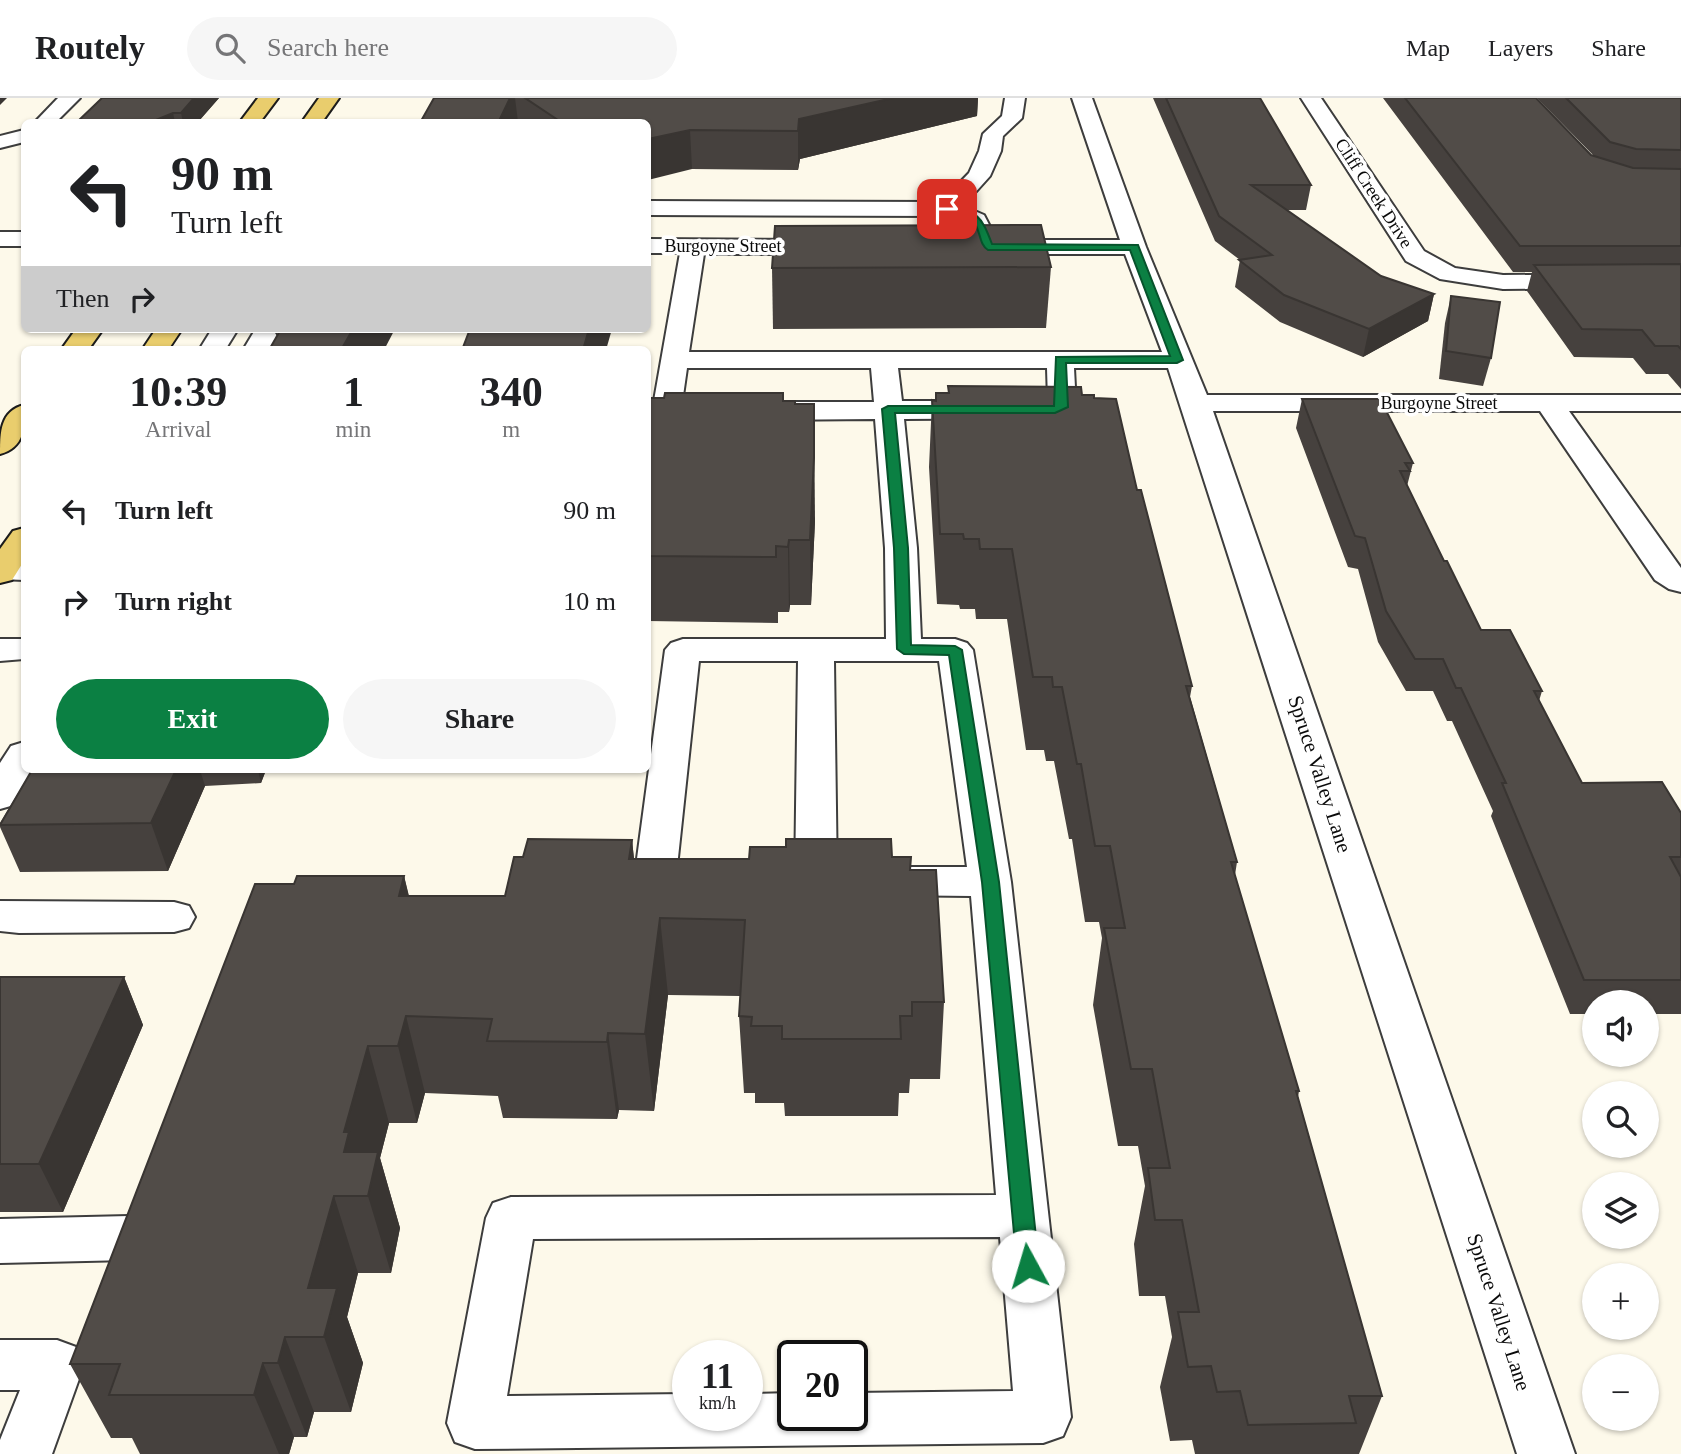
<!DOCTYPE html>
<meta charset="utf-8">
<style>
:root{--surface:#fff;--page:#f6f6f6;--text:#202124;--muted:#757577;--line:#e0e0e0;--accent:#0b8043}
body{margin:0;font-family:Georgia,serif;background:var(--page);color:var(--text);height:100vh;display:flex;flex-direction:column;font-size:26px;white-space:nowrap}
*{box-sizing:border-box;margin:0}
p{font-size:23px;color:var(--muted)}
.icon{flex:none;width:38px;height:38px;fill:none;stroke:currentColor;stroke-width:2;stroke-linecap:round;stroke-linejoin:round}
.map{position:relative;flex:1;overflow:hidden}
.panel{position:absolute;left:21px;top:248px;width:630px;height:427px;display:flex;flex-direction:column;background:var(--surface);border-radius:10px;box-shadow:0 2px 5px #0004}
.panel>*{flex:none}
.banner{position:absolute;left:21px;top:21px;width:630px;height:214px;border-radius:10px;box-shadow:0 2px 5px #0004;background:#fff;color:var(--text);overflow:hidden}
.tools{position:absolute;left:1582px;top:892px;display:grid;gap:14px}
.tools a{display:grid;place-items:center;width:77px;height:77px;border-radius:50%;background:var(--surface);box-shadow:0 2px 5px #0004;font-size:35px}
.speed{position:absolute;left:672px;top:1242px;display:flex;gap:14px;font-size:35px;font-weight:700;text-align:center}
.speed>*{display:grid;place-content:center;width:91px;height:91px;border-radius:50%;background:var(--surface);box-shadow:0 2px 5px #0004;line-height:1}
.speed small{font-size:18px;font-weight:400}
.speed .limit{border:4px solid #111;border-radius:10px;background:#fff;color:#111}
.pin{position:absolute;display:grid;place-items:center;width:60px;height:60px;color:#fff;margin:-30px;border-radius:14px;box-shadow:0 4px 10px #0006}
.me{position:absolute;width:77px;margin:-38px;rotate:354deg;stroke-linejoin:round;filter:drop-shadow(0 0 5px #0008)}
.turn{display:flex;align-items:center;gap:24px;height:147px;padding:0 35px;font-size:32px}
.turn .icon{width:91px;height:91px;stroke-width:2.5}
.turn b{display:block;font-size:49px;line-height:60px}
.then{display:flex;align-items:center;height:66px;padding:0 35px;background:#0003;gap:14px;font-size:26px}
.eta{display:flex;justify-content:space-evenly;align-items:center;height:119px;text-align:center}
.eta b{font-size:42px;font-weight:800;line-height:49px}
.action{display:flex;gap:14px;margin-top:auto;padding:14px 35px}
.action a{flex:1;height:80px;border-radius:42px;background:var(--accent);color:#fff;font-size:28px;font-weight:800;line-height:80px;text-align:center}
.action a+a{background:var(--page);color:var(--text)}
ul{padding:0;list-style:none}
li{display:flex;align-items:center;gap:21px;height:91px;padding:0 35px}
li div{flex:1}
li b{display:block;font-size:26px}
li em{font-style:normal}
header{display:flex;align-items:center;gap:42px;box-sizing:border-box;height:98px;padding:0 35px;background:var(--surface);border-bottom:2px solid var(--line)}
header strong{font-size:33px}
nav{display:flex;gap:38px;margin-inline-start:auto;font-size:24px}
.search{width:490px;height:63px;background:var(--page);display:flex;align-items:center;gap:18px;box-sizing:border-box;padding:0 24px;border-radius:38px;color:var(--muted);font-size:26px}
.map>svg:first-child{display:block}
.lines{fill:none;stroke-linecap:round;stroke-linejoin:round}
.minor-casing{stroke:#3d3d3d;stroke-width:4}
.major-casing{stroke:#1b1b1b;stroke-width:4}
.minor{fill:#fff;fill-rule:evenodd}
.major{fill:#e9cd6d;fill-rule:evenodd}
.wall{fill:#46413e}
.shaded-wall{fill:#393532}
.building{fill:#514c48;stroke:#393532;stroke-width:2}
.route{fill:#0b8043;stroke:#07532c;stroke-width:2}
.labels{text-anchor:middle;stroke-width:7;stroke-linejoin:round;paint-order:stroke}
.far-street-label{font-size:18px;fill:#0a0a0a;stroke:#fff}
.street-label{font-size:21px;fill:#0a0a0a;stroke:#fff}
</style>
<header>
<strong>Routely</strong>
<div class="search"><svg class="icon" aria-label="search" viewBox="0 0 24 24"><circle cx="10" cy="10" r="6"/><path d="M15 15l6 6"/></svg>Search here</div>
<nav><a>Map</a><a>Layers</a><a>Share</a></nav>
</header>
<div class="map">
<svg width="1681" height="1356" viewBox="0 0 1681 1356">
<rect width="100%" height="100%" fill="#fdf9ea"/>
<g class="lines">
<defs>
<g id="minor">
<path d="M58,0h22l-24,24h-21z"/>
<path d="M1005,0h20l-3,20 -19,18 -2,15 -11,25 -27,30 21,9 13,25h123l-48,-142h20l54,149 61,148h474v16h-112l112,157v24l-12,-3 -14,-9 -115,-169h-327l362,1043h-58l-349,-1086h-94l2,39 -4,6 -17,5 -151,1 13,129 4,91h34l12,4 6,7 38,232 60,535 -8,19 -20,7 -568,6 -20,-7 -8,-19 39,-205 7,-15 18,-6 485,-2 -25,-299 -87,-1 -15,-4 -6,-10 6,-10 15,-4h83l-28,-206h-105l3,220 -6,10 -15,4 -15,-4 -6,-10 3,-220h-99l-22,206 21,4 6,10 -6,10c-20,6 -38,6 -58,0l-6,-10 31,-231 6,-7 12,-4h203l-1,-91 -10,-129 -113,1 -10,-3 -4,-6 4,-6 10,-3h112l-3,-34h-184l-5,35 27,2 4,6 -4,6c-17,4 -36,5 -53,1l-4,-6 28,-159h-32v-14l176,1 8,2 4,5 -4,5 -8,2h-120l-15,98h473l-37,-98h-137l-8,-2 -13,-27 -20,-9 -299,-1v-14l293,1 28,-29 10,-22 4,-17 19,-18zM898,270h149l1,33h-146zM1000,1139l13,154 -161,2v23h-59v-23l-46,1v22h-59v-22l-181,2 26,-157z"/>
<path d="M1301,0h20l103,153 31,17 48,7 178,-1v14l-178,1 -63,-10 -34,-18z"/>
<path d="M24,32v12l-24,6v-12z"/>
<rect x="0" y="134" width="24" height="14"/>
<path d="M212,231h26l-13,21h-26z"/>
<path d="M268,231l5,1 4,6 -8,14h-26l12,-20z"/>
<path d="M24,462v20l-24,-1v-18z"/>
<path d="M0,541h24v20l-24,2z"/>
<path d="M24,644v28h10l-20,35 -14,4v-46l11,-17z"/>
<path d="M0,803l174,1 15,4 6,11 -6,11 -15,4 -155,1 -19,-2z"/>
<path d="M129,1118l18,7 8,15 -8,15 -18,7 -129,3v-44z"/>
<path d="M0,1242h57l19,7 8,18 -32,89h-52v-14l20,-50h-20z"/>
</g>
<g id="major">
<path d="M258,0h20l-18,24h-20z"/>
<path d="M319,0h20l-17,24h-20z"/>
<path d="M76,231h27l-15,21h-27z"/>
<path d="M156,231h26l-14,21h-26z"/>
<path d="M24,307c2,21 0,43 -24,49 0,-21 0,-43 24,-49z"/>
<path d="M24,430v33l-12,19 -12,3v-34l13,-18z"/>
</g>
</defs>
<use href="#minor" class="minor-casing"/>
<use href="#major" class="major-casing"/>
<use href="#minor" class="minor"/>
<use href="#major" class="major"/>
</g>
<g class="wall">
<path d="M102,0h117l-21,24h-121z"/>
<path d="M434,0h544l-1,18 -177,43 -2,11 -106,-1 -44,-47h-227z"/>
<path d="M1153,0h107l51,87 -5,25h-20l95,66 53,18 -6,27 -65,36 -83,-35 -45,-35 5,-27 -25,-19z"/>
<path d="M1383,0h153l55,57 3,1 -57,-58h144v291l-13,-15h-22l-13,-16 -59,-1 -47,-66 5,-19h-19z"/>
<path d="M1051,169l-5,61 -273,1 -1,-61z"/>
<path d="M1451,198l40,62 -8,28 -44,-7 6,-56z"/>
<path d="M948,288l134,9 12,3 43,92 55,196 -2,11 47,165 -2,13 64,216 -1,6 84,299 -23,58h-164l-3,-14 -22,1 -10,-54 12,-50 -7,-41h-26l-5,-52 11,-58 -7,-40h-20l-25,-141 9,-67 -3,-16h-14l-13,-83h-3l-15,-78h-8l-2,-11h-18l-19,-131h-31l-1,-10h-15l-1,-4 -22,-1 -8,-137 3,-67 4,1 12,-8z"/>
<path d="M648,300l135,3 12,3 20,117 -4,84h-21l-1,7h-11v11l-130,-2z"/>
<path d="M1302,301l111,64 -6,23 37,75 37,69 61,61 -3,10 43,82 99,30v201h-34v-11h-53v11h-24l-79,-198 2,-5 -41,-90h-5l-14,-30h-27l-28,-49 -20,-73 -10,-2 -52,-139z"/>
<path d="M32,672h234l-5,13 -56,3 -37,85 -148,1 -20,-45v-4z"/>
<path d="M632,742l2,19h115l143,-2 18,13 34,132 -4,77h-30l-1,14h-10l-1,23h-113l-1,-13h-29v-10h-11l-5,-77 1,-20 -72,-1 -14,116 -35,-1 -2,9 -114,-1 -5,-22 -73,-3 -8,30h-28l-9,35 20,70 -9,45h-33l-11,44 16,46 -12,49h-37l-7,25h-13l-5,17h-149l-8,-16h-21l-41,-74 224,-480 110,-8 5,20h96l18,-39z"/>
<path d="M0,879h124l19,48 -80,187h-63z"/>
</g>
<g class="shaded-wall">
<path d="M0,0h7l-7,7z"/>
<path d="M194,0h25l-21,24h-15l-2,-9z"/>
<path d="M510,0h5l3,24h-19z"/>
<path d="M893,0h85l-1,18 -177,43 -2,11v-39l1,-12z"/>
<path d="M173,15l2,9h-24z"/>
<path d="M690,32l2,39 -44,11v-41z"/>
<path d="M1434,196l-6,27 -65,36 6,-28z"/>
<path d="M353,231h42l-11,21h-43z"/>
<path d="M589,231h23l-6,21h-23z"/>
<path d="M814,306l1,117 -4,84 -1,-65z"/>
<path d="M789,442l1,65 -1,7 -1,-65z"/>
<path d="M176,672h24l5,16 -37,85 -17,-48z"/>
<path d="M258,672h8l-5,13z"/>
<path d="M632,742l8,76 -11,-57z"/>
<path d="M404,778l18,77 -23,-57z"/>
<path d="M660,820l8,77 -14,116 -9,-77z"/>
<path d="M124,879l19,48 -80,187 -24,-48z"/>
<path d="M406,918l19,77 -8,30 -19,-77z"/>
<path d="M608,935l11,77 -2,9 -10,-77z"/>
<path d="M368,948l21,77 -9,35 20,70 -9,45 -23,-77 -24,-44v-20z"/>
<path d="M334,1098l24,77 -11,44 16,46 -12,49 -27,-75 -16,-49z"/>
<path d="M285,1239l29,75 -7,25 -29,-74z"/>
<path d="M263,1265l31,74 -5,17h-10l-25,-59z"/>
</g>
<g class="building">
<path d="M102,0h92l-13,15h-8l-22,9h-74z"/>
<path d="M434,0h76l-11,23h-78z"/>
<path d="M525,0h368l-94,21 -1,12 -108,-1 -42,9v-17h-87z"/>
<path d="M1166,0h94l51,87h-60l130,91 53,18 -65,35 -85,-34 -45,-35 33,-5 -53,-39z"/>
<path d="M1405,0h131l55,57 42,13 48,1v77h-161z"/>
<path d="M1566,0h115v52l-45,-1 -26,-7z"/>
<path d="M1041,127l10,42 -279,1 3,-42z"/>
<path d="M1681,166v85l-3,-3h-23l-13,-16 -60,-1 -48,-64z"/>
<path d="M1451,198l49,6 -9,56 -45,-7z"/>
<path d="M281,231h72l-12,21h-72z"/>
<path d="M470,231h119l-6,21h-121z"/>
<path d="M948,288l133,1 1,8h12v3l22,1 21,91h4l51,196h-6l51,176h-6l68,229h-3l86,305h-33l7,27 -108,2 -8,-34 -23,1 -6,-26 -23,1 -10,-55h21l-17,-92h-27l-7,-52h22l-18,-99h-21l-27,-141h21l-15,-82h-15l-14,-82h-4l-15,-77h-9l-1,-10h-19l-21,-128h-32l-1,-10h-15l-1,-5h-23l-8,-134 4,1v-8h13z"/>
<path d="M665,295h118v8h12v3h19v54l-4,82h-21l-1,7 -12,-1v11l-128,-1v-158h16z"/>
<path d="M1302,301h78l33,64h-8l5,8h-10l44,90h3l34,69h29l32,61h-8l48,92 80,-1 19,31v44h-11l11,20v103h-97l-82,-197h4l-45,-95h-5l-13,-29h-28l-29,-48 -21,-73 -10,-2z"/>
<path d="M32,672h144l-25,53 -151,2z"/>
<path d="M528,741l104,1 -3,19h120l1,-12h36v-8h105l1,18h19l-1,13h26l8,132h-32v14h-12l1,23h-119v-13h-31l1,-9 -13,-1 6,-96 -85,-2 -15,116 -37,-1 -1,9 -120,-1 5,-22 -86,-3 -8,30h-30l-24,86h5l-5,20h34l-10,44h-34l-26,92h29l-13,49h-39l-7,26h-15l-9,32h-145l11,-31h-50l185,-480h39l3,-8h107l-5,20h106l9,-39h9z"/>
<path d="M0,879h124l-85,187h-39z"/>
</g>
<path class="route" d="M947,108c31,6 34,9 45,38l146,1 45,115 -6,3h-111l2,44 -13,6h-160l13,135 3,97 44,1 7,4 37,232 40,384 -3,7 -8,3 -7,-3 -4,-7 -35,-384 -33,-227 -45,-1 -7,-5 -3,-101 -12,-139 6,-3h166l2,-49 114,-1 -40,-106h-142c-10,-6 -7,-22 -16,-30 -8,-6 -19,-7 -28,-9l-1,-2z"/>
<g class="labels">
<g class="far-street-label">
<text transform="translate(1374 95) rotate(57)" y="6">Cliff Creek Drive</text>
<text x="723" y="154">Burgoyne Street</text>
<text x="1439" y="311">Burgoyne Street</text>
</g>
<g class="street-label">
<text transform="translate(1320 676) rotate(72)" y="7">Spruce Valley Lane</text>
<text transform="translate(1499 1214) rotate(72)" y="7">Spruce Valley Lane</text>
</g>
</g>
</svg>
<div class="tools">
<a><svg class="icon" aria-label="sound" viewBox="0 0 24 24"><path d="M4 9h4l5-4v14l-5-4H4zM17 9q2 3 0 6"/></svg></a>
<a><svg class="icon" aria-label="search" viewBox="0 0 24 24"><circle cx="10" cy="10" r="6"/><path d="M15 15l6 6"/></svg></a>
<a><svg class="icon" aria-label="layers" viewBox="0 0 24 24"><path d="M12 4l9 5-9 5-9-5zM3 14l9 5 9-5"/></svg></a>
<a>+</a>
<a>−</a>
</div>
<div class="speed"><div>11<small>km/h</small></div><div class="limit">20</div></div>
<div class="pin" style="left:947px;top:111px;background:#d93025"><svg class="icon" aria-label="arrive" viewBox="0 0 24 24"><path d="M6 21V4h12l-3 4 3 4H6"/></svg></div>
<svg class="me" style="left:1028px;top:1168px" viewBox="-20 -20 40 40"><circle r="19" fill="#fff"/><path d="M0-13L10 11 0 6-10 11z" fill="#0b8043"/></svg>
<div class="banner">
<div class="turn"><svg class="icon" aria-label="left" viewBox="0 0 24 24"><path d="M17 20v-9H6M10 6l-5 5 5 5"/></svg><div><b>90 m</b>Turn left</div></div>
<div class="then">Then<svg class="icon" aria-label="right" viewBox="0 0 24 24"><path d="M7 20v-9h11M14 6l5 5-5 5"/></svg></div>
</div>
<section class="panel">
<div class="eta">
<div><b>10:39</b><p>Arrival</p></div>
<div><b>1</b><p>min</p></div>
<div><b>340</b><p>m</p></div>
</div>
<ul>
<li><svg class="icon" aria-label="left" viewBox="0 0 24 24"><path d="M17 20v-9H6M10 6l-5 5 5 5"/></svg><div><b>Turn left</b></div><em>90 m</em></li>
<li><svg class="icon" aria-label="right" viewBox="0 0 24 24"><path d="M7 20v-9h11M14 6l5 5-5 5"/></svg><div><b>Turn right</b></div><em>10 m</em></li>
</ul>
<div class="action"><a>Exit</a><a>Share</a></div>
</section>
</div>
